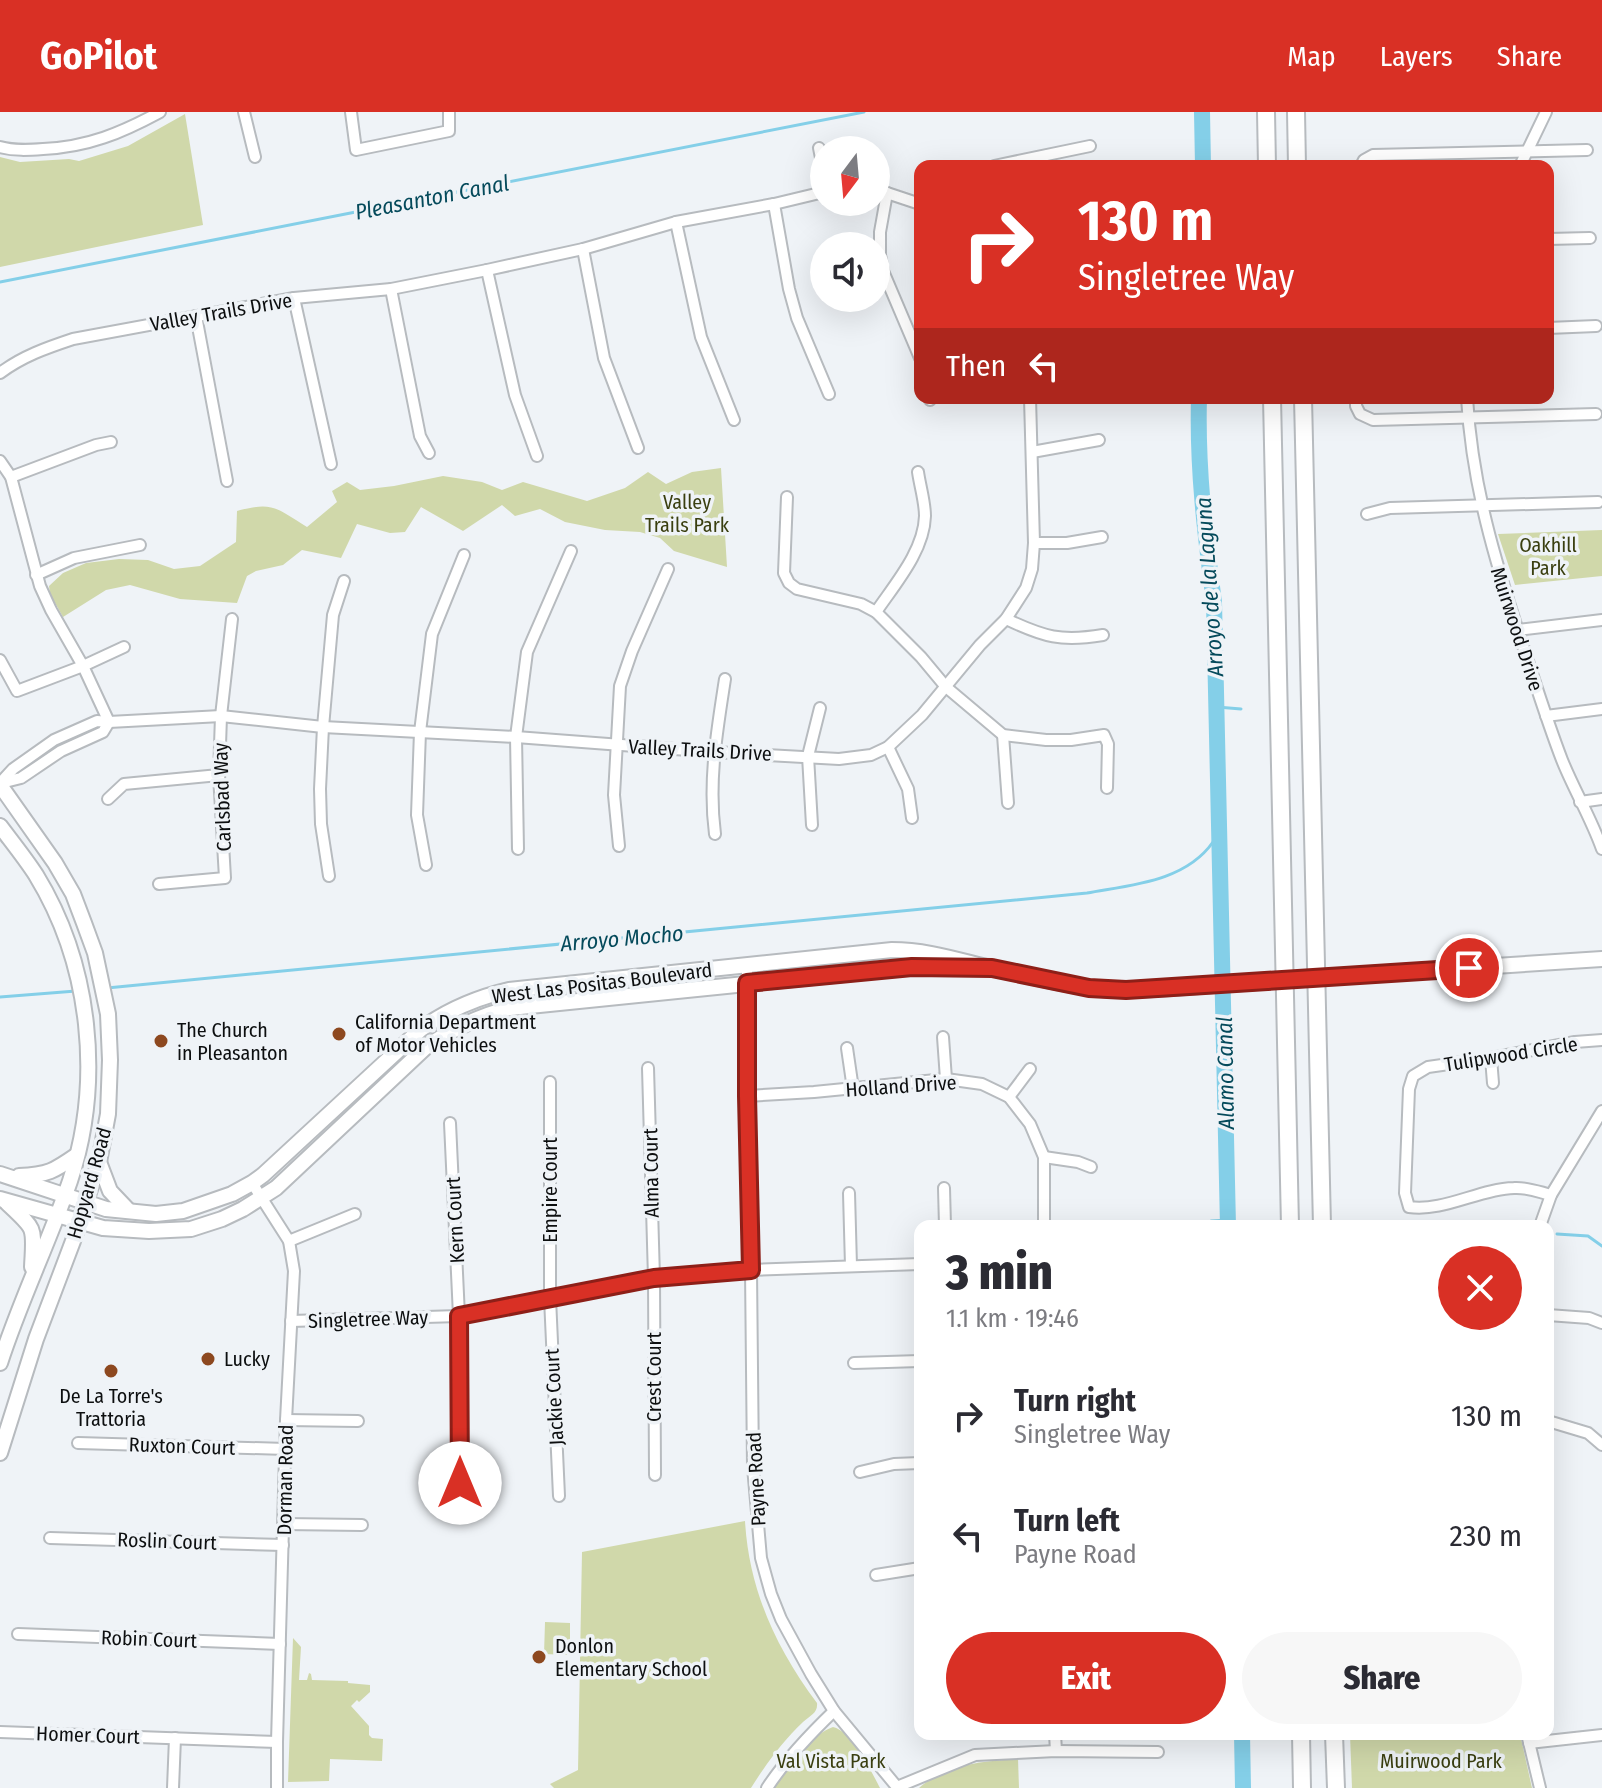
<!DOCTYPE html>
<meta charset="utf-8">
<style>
:root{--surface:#fff;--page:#f7f7f7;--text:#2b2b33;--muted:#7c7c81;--accent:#d93025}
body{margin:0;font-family:"Fira Sans Condensed",sans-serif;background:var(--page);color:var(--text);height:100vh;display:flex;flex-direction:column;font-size:30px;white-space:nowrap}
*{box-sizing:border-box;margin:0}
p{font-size:26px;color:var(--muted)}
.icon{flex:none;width:44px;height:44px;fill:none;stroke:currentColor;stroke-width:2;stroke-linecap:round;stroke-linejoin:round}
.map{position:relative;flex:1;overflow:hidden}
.side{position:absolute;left:914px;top:1108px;width:640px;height:520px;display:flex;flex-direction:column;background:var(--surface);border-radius:16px;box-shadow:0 8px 32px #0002}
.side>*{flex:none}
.banner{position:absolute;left:914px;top:48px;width:640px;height:244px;border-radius:16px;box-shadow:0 8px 32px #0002;background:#d93025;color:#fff;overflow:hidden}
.needle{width:52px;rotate:196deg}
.fabs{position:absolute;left:810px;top:24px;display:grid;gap:16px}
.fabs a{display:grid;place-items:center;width:80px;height:80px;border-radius:50%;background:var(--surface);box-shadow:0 8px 32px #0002;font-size:40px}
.pin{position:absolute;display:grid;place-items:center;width:68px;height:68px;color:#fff;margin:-34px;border:4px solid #fff;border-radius:50%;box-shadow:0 2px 8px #0007}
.me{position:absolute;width:88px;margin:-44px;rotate:0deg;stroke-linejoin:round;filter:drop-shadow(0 0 6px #0008)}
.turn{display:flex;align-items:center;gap:28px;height:168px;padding:0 32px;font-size:36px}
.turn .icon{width:104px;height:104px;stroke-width:2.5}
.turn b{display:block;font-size:56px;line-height:68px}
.then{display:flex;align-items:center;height:76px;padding:0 32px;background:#0003;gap:16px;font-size:30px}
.round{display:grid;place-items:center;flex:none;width:84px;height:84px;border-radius:42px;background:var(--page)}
.head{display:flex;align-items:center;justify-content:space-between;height:136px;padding:0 32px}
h1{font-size:48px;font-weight:800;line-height:60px}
.primary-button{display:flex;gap:16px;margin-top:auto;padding:16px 32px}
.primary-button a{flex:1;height:92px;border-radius:48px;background:var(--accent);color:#fff;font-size:32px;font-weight:800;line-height:92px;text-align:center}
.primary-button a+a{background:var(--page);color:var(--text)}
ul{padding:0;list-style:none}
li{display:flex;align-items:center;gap:24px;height:120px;padding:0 32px}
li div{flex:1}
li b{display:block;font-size:30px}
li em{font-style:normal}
header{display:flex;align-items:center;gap:48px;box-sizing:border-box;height:112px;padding:0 40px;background:var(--accent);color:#fff}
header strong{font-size:38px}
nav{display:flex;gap:44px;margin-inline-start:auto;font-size:28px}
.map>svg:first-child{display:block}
.green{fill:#d0d8aa}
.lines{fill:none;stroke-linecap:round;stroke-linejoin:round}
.stream{stroke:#84cfe8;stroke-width:3}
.river{stroke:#84cfe8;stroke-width:16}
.minor-casing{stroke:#b7bbbf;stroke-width:14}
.major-casing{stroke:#b7bbbf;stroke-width:18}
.highway-casing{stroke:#b7bbbf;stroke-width:20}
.minor{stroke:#fff;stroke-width:10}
.major{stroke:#fff;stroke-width:14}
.highway{stroke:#fff;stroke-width:16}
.major-bridge-casing{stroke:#b7bbbf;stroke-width:18;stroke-linecap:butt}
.major-bridge{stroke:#fff;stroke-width:14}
.route-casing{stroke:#8d1f18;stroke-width:20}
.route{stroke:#d93025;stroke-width:14}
.poi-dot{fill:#8d481f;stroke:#eff3f7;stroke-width:3}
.labels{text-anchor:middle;stroke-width:7;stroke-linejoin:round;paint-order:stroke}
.street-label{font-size:20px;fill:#0d0f10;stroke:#eff3f7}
.park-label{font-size:20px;fill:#3a3f10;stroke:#eff3f7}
.poi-label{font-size:20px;fill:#0d0f10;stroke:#eff3f7;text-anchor:start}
.water-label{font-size:22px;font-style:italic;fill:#054a5b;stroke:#eff3f7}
</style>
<header>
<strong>GoPilot</strong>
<nav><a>Map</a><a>Layers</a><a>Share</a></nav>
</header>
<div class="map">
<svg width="1602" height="1676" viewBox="0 0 1602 1676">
<rect width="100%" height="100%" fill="#eff3f7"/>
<g class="green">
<path d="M185,2l18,111 -203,42v-110l20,5 49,-3 10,2 49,-15z"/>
<path d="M721,356l6,99 -53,-16 -14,-13 -20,-6 -35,-2 -40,-8 -25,-13 -25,7 -13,-11 -39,26 -42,-24 -16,25 -15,1 -33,-9 -16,34 -39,-8 -19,15 -27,6 -9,5 -10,27 -57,-4 -50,-14 -24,5 -43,27 -13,-23 -1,-8 14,-13 23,-10 33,-4 29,1 26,9 26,-3 36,-24 1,-31c36,-10 39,-3 70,16l30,-25 -5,-11 15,-9 13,8 34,-4 49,-10 39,6 20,8 21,-8 64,19 38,-13 23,-16 18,12 26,-12z"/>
<path d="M1602,418v46l-87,9 -17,-51z"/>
<path d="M745,1409c4,69 31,127 72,182 1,10 -6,12 -14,19 -20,19 -37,42 -52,66h-197l-4,-4 28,-14 4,-218z"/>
<path d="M545,1510l25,1v32l-26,-1z"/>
<path d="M293,1526l8,9 -2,33h8l2,-7 2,1 1,6 36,1v2l22,2v7l-11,10 -2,-2 -6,6 18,20v9l3,3 11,1 -1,22 -52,-2 -1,22 -41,1z"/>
<path d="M833,1615c20,5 38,44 47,61h-106c14,-19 37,-54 59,-61z"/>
<path d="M1350,1622h170l12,54h-180z"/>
<path d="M1018,1647l1,29h-100c26,-24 66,-27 99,-29z"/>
</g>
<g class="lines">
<g class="stream">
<path d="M0,170l864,-170"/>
<path d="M1217,595l24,2"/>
<path d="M107,876l980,-95c43,-8 98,-11 126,-51 3,-4 5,-12 6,-17"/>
<path d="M0,885l76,-6"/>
<path d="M1211,1109l17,-1"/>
<path d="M1557,1122l31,2 14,10"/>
</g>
<g class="river">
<path d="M1202,0l1,54"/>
<path d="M1199,286c-2,69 6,136 15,204l14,624"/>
<path d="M1242,1622l1,54"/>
</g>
<defs>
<g id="minor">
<path d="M244,0l11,45"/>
<path d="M351,0l5,38 93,-19v-19"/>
<path d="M0,35c14,4 29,3 43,2 45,-2 78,-16 117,-37"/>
<path d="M819,36l5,25"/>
<path d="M994,54l96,-20"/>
<path d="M1361,54l3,-6 9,-5 214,-5"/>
<path d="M1520,54l26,-54"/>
<path d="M876,80l11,1 33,11"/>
<path d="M887,81l-7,39v23l3,16 37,87"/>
<path d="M774,92l15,85 8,29 32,76"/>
<path d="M676,110l25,115 33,83"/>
<path d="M1548,127l42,-1"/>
<path d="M583,137l21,109 34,90"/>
<path d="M487,158l28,125 22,61"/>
<path d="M391,177l29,147 9,17"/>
<path d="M294,186l37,166"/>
<path d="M196,204l31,165"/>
<path d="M1548,216l48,-2"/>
<path d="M0,261c23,-17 46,-25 73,-34l221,-41 97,-9 96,-19 96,-21 93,-27 98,-18 50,-12"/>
<path d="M930,286v2"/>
<path d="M1356,286v8l4,8 13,6 223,-6"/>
<path d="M1467,286c5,87 28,163 55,245 13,39 25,78 40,117 12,30 29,58 40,89"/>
<path d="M1032,340l67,-12"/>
<path d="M0,349l11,16 29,109 11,24 32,56 26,56"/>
<path d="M11,365l85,-32 15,-3"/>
<path d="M787,385l-3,76 5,10 8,6 64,15 15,8 45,45 25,30 57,48 43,5h25l33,-5 4,9 -1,44"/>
<path d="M1367,402l23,-6 208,-6"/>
<path d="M1034,431h33l35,-6"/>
<path d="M36,463l38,-17 66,-13"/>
<path d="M876,500c19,-28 48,-61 49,-96 0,-14 -5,-30 -7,-44"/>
<path d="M1006,507c38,18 55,23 97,16"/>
<path d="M1518,518l84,-10"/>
<path d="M0,548l17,31 66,-25 41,-19"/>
<path d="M1546,604l56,-7"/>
<path d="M1003,623l5,68"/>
<path d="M888,635l20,42 4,29"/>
<path d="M0,671l13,-14 41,-29 43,-19 12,1 112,-6 102,11 193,10 198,15 125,7 32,-4 17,-8 34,-32 58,-70 26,-26 20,-31 6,-19 2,-26 -4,-145"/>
<path d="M1,671l20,-5 40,-27 42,-19 6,-10"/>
<path d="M108,687l16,-15 95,-9"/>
<path d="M1580,690l22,-3"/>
<path d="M812,713l-4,-69 12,-48"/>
<path d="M715,722c-7,-53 2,-103 10,-155"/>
<path d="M619,734l-5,-51 6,-109 12,-35 36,-82"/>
<path d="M518,737l-2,-112 11,-85 44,-101"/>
<path d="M426,753l-9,-50 3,-83 12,-98 32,-79"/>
<path d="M329,764l-8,-52 -1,-35 3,-62 10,-112 11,-34"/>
<path d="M159,772l66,-6 -6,-103 2,-59 11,-97"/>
<path d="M747,853v131l4,174 2,197 8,91 10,36 10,25 30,55 23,37 63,76 78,-32 81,-4 102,1"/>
<path d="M943,925l3,42"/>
<path d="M847,936l6,41"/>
<path d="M1491,946l2,25"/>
<path d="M648,956l6,210 1,197"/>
<path d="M550,970v216l9,198"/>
<path d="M747,984l67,-4 132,-13 36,5 27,13 21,27 14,33v69"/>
<path d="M1009,985l21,-28"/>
<path d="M450,1011l9,193 2,195"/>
<path d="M1044,1045l34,5 13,5"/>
<path d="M252,1071l37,58 5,30 -8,149 -9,322v46"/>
<path d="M944,1076l1,38"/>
<path d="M849,1081l2,73"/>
<path d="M1551,1083c-12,-3 -24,-8 -37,-7 -35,1 -70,24 -105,19l-4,-14 4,-104 4,-13 15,-9 63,-9 84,-16 27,-2"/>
<path d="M1540,1114l11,-31 51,-84"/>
<path d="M289,1129l66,-27"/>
<path d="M1548,1203l41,3 13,5"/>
<path d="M291,1209l168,-5 195,-38 97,-8 169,-6"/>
<path d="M854,1251l66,-2"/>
<path d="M286,1308l72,1"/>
<path d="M1548,1309l40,12 14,12"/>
<path d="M78,1331l208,6"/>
<path d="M860,1360l34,-8 26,-1"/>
<path d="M284,1412l78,1"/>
<path d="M50,1426l233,7"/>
<path d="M876,1463l44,-7"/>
<path d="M18,1522l262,10"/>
<path d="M0,1620l277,10"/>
<path d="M1055,1622l1,17"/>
<path d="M1527,1622l13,54"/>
<path d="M1529,1631l73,-8"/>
<path d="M173,1676l2,-50"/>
<path d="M767,1676c19,-29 42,-53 67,-77"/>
</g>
<g id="major">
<path d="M0,673l55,78 18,31 11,29 11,30 13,61 2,46 -2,54 -9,48 -26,79 -37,98 -36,114"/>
<path d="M0,714c12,16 25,32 36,49 55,90 67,206 34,306 -21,61 -50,120 -70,182"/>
<path d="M1356,863l246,-16"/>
<path d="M99,1050l11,29 19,20"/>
<path d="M0,1062l106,35 50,5 27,-3 49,-17 20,-11 11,-8 157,-145c27,-20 55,-32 89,-40l383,-40c36,0 68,11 103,19 31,6 64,15 96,19 27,3 53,2 80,0"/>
<path d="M19,1064c29,-1 35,-5 58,-21"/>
<path d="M0,1087l103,29 46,3 42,-2 31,-10 21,-10 33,-21 149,-140c27,-19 53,-32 85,-40l402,-41 54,1"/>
<path d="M7,1091c30,28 27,23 25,64"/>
</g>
<g id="highway">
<path d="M1266,0l1,54"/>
<path d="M1296,0l1,54"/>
<path d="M1272,286l18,828"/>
<path d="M1303,286l19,828"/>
<path d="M1301,1622l1,54"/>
<path d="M1334,1622l2,54"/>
</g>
</defs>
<use href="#minor" class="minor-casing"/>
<use href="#major" class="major-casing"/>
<use href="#highway" class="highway-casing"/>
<use href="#minor" class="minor"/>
<use href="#major" class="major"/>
<use href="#highway" class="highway"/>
<defs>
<path id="major-bridge" d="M1171,876l185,-13"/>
</defs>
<use href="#major-bridge" class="major-bridge-casing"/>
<use href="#major-bridge" class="major-bridge"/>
</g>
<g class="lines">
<defs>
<path id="route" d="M460,1371l-1,-167 195,-38 97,-8 -4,-174v-113l165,-16 80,1 97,20 37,2 343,-22"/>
</defs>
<use href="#route" class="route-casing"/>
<use href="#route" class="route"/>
</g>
<g class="poi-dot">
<circle cx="339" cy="922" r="8"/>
<circle cx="161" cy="929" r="8"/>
<circle cx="208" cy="1247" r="8"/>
<circle cx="111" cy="1259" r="8"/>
<circle cx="539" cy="1545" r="8"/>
</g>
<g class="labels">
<g class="street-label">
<text transform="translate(221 200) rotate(-10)" y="7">Valley Trails Drive</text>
<text transform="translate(1517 517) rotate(72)" y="7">Muirwood Drive</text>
<text transform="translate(700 638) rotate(3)" y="7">Valley Trails Drive</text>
<text transform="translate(222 685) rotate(-92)" y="7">Carlsbad Way</text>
<text transform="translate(602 871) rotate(-7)" y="7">West Las Positas Boulevard</text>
<text transform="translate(1511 942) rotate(-9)" y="7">Tulipwood Circle</text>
<text transform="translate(901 974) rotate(-4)" y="7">Holland Drive</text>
<text transform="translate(651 1061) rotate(-91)" y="7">Alma Court</text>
<text transform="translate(89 1071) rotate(-74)" y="7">Hopyard Road</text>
<text transform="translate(550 1078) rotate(-90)" y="7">Empire Court</text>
<text transform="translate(455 1108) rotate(-93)" y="7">Kern Court</text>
<text transform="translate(368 1207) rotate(-2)" y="7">Singletree Way</text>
<text transform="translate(654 1265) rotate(-90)" y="7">Crest Court</text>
<text transform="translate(554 1285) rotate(-93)" y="7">Jackie Court</text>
<text transform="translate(182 1334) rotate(2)" y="7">Ruxton Court</text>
<text transform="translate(756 1367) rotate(-93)" y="7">Payne Road</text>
<text transform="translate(285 1368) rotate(-89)" y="7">Dorman Road</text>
<text transform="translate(167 1429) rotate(2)" y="7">Roslin Court</text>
<text transform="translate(149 1527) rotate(2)" y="7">Robin Court</text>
<text transform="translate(88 1623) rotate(2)" y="7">Homer Court</text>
</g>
<g class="park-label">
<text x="687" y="397">Valley<tspan x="687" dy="23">Trails Park</tspan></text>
<text x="1548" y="440">Oakhill<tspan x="1548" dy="23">Park</tspan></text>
<text x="831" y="1656">Val Vista Park</text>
<text x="1441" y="1656">Muirwood Park</text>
</g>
<g class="poi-label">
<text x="355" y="917">California Department<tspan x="355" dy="23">of Motor Vehicles</tspan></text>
<text x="177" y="925">The Church<tspan x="177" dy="23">in Pleasanton</tspan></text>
<text x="224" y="1254">Lucky</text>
<text x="111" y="1291" text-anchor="middle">De La Torre's<tspan x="111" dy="23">Trattoria</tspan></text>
<text x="555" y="1541">Donlon<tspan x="555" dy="23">Elementary School</tspan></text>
</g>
<g class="water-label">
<text transform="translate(432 85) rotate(-11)" y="8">Pleasanton Canal</text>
<text transform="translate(1209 475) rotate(-94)" y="8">Arroyo de la Laguna</text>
<text transform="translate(622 826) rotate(-5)" y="8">Arroyo Mocho</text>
<text transform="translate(1225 961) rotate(-91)" y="8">Alamo Canal</text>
</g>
</g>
</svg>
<div class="fabs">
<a><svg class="needle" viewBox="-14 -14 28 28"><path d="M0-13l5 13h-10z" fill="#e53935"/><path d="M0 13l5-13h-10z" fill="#7c7c81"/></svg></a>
<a><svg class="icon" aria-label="sound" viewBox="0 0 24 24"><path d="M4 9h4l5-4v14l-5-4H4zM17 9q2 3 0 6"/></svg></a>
</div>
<div class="pin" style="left:1469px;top:856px;background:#d93025"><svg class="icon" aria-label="arrive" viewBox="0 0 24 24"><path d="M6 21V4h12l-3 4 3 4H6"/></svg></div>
<svg class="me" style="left:460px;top:1371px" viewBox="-20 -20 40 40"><circle r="19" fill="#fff"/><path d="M0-13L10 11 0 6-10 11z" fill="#d93025"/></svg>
<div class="banner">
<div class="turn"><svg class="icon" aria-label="right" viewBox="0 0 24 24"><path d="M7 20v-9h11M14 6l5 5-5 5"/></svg><div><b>130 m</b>Singletree Way</div></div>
<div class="then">Then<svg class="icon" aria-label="left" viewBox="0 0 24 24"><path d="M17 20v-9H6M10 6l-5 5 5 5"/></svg></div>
</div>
<section class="side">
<div class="head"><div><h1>3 min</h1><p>1.1 km · 19:46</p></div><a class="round" style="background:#d93025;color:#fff"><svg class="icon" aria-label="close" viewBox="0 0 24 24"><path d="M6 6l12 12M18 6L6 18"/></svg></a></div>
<ul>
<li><svg class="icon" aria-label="right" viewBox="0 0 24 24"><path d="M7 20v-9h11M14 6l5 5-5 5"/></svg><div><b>Turn right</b><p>Singletree Way</p></div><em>130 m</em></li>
<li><svg class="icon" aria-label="left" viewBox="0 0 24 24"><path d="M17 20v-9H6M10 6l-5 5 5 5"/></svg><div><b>Turn left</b><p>Payne Road</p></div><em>230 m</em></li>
</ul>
<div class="primary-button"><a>Exit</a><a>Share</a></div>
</section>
</div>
